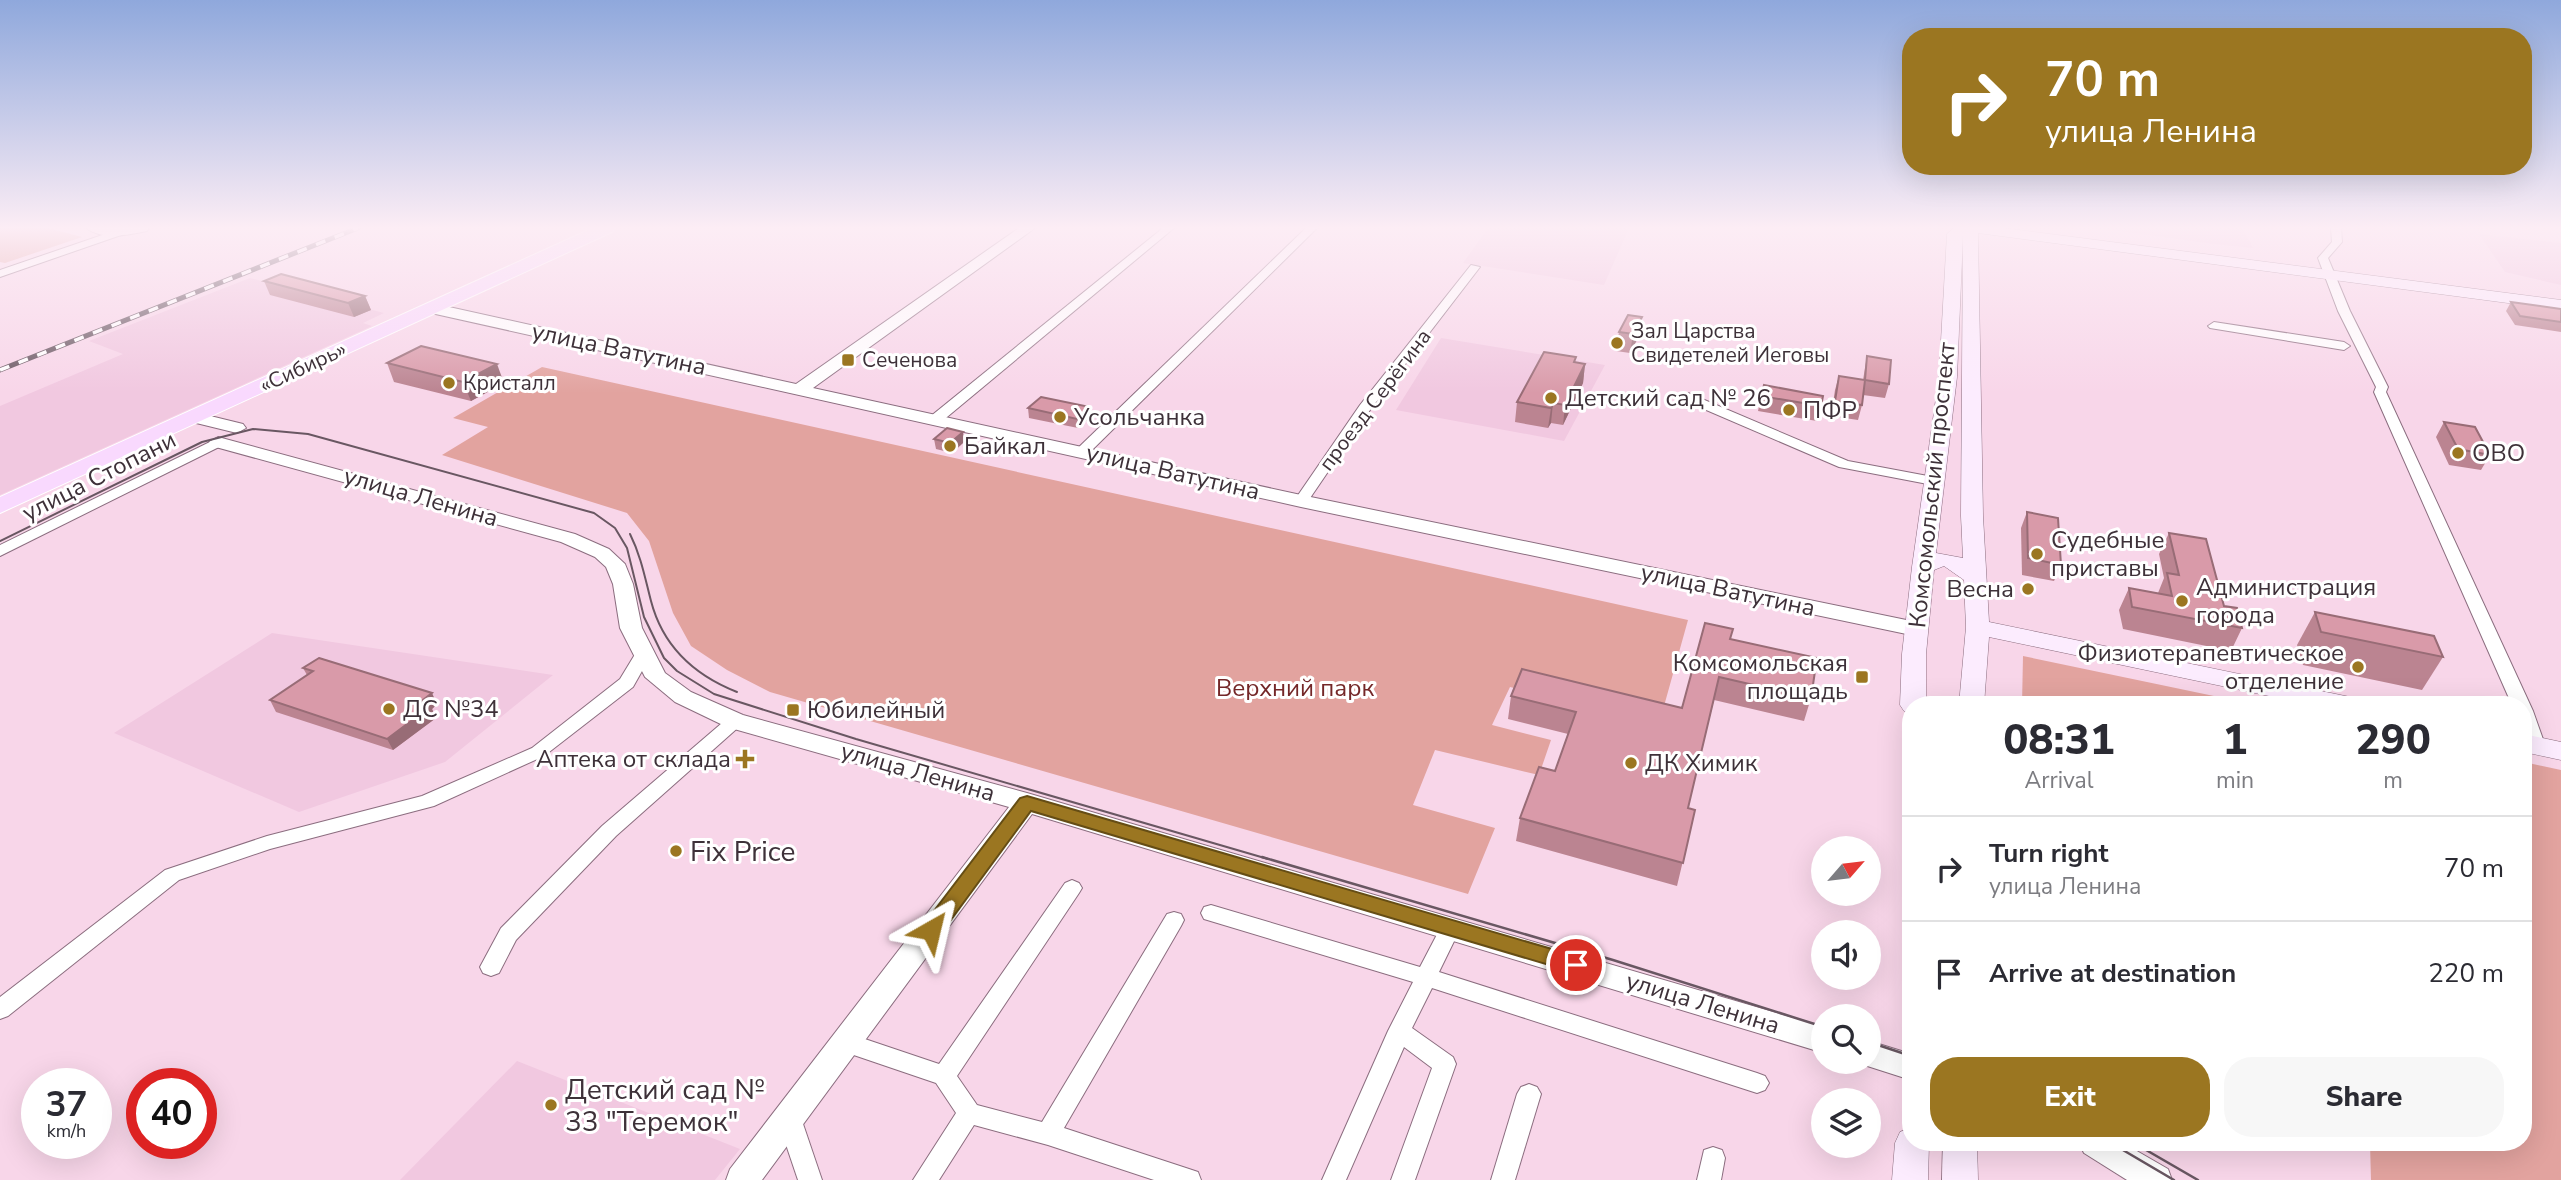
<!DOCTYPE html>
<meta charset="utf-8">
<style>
:root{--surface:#fff;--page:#f7f7f7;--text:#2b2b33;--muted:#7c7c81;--line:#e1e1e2;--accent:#9b7621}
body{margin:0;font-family:"Nunito Sans",sans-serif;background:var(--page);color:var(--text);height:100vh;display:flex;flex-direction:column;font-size:26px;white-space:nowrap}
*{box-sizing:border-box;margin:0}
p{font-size:23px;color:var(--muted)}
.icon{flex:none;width:38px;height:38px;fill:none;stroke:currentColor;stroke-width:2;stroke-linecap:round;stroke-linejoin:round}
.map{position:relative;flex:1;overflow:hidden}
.sheet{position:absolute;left:1902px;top:696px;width:630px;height:455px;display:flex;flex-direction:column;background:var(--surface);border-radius:28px;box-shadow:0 7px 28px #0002}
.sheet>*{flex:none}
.banner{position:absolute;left:1902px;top:28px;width:630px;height:147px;border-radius:28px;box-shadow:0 7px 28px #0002;background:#9b7621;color:#fff;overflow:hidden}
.needle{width:46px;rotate:62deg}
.tools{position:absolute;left:1811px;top:836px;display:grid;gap:14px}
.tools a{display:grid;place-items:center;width:70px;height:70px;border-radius:50%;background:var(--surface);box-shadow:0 7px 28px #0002;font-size:35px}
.speed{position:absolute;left:21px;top:1068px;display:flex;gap:14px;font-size:35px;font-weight:700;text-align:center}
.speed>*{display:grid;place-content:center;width:91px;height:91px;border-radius:50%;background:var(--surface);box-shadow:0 7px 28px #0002;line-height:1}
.speed small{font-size:18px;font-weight:400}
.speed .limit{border:10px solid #d22;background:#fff;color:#111}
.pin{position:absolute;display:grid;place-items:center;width:60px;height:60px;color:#fff;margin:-30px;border:4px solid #fff;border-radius:50%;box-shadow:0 2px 7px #0007}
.me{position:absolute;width:77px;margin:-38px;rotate:37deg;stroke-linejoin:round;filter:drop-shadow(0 0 5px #0008)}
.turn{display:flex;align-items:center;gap:24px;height:147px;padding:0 28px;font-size:32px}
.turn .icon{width:91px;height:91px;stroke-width:2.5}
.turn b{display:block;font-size:49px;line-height:60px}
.eta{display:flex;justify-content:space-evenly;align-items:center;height:119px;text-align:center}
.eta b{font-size:42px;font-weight:800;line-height:49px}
.primary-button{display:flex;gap:14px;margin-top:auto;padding:14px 28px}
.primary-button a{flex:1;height:80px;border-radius:28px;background:var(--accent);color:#fff;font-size:28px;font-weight:800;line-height:80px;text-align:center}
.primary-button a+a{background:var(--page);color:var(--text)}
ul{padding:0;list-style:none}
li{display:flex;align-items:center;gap:21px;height:105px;padding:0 28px;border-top:2px solid var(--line)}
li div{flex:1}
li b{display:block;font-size:26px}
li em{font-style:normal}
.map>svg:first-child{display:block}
.built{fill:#f1c8e0}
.green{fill:#e2a39f}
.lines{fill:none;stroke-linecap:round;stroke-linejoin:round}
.minor-casing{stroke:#8b6d7f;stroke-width:2}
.tertiary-casing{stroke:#8b6d7f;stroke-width:2}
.secondary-casing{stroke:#8b6d7f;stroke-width:1}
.primary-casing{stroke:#fff;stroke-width:2}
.minor{fill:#fff;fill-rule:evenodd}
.tertiary{fill:#fff;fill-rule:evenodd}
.secondary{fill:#fcecfe;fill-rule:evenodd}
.primary{fill:#f9d9fe;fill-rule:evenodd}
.tram-far1{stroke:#695762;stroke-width:2}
.tram{stroke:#695762;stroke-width:2.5}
.rail-casing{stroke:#695762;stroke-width:5}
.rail{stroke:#fff;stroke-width:3.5;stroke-dasharray:10;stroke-linecap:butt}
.wall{fill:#bb8491}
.shaded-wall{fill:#986c76}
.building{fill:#d99aa9;stroke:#986c76;stroke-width:2}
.route{fill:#9b7621;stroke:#654d15;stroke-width:2}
.poi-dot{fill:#9b7621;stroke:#fff;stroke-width:2.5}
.labels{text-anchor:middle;stroke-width:6;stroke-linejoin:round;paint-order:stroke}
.far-poi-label{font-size:21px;fill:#3e3139;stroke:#fff;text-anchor:start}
.far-street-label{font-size:21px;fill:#3e3139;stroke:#fff}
.street-label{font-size:24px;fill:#3e3139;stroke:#fff}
.poi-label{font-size:24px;fill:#3e3139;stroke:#fff;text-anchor:start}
.park-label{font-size:24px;fill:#742728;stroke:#fff}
.near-poi-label{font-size:28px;fill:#3e3139;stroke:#fff;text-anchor:start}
</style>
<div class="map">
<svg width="2561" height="1180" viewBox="0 0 2561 1180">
<rect width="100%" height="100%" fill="#f8d6e9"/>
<g class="built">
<path d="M1488,228h141l-25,57 -141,-22z"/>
<path d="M2098,228h144l11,20 -39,-4z"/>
<path d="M2479,234l82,9v42l-56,-13z"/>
<path d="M250,278l134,35 -21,10 9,3 -372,169v-89l123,-52 -34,-13z"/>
<path d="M1441,338l164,27 -41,76 -168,-31z"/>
<path d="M272,633l281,42 -108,87 -146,50 -185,-79z"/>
<path d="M517,1061l223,88 -25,31h-315z"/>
</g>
<g class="green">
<path d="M0,228h48l34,9 -77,26 -5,-1z"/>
<path d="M542,367l1146,253 -29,104 -149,-37 -18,38 59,15 -12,35 -104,-25 -22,55 82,23 -27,66 -698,-202 -43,-22 -36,-24 -18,-33 -24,-72 -22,-28 -185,-58 46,-28 -35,-9z"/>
<path d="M2023,656l234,49h-235z"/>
<path d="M2524,762l37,8v410h-190l-1,-37h154z"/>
</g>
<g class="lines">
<defs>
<g id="minor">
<path d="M1163,228h11l-233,194h-10v-6z"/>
<path d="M1306,228h11l-229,226h-10l-2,-3 2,-3z"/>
<path d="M2331,228h10l1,14 -14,16 22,53 38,76 -2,5 147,319 12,34 -3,4h-12c-8,-14 -6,-28 -6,-44h-12l-138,-313 2,-5 -38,-76 -20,-53 14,-16z"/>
<path d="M120,229l5,3 -1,2 -124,43v-7z"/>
<path d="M1471,265l9,2 -110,143 -64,94h-10l-2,-3 66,-96z"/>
<path d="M2214,322l130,20 6,4 -6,4 -134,-22 -2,-2z"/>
<path d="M1688,393l160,68 85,16 7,4 -7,4 -94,-18 -156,-67 -1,-3z"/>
<path d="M218,438l5,1 2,3 -2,3 -223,111v-11z"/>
<path d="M643,650l8,5 -18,32 -89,69 -110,50 -164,43 -91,31 -171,136 -8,3v-22l165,-127 102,-34 155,-40 110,-48 88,-69 17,-28z"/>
<path d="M735,715l6,2 3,4 -3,4 -125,111 -100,104 -17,33 -8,3 -8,-3 -3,-6 21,-39 101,-102 127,-109z"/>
<path d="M1072,880l7,3 3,5 -3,5 -122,183 20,29 65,17 125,-208 7,-2 7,2 3,6 -3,6 -117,202 125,41 9,3 3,8h-47l-106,-35 -74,-20 -35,55h-26l43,-67 -20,-30 -97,-33 -3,-7 3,-7 8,-3 92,31 126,-181z"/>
<path d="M1211,905l209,62 23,-44 7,-2 7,2 3,6 -21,43 318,101 8,3 4,7 -4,7 -8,3 -325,-105 -20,40 41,29 3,7 -41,116h-24l41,-112 -28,-21 -58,133h-24l66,-149 25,-49 -209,-63 -3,-6 3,-6z"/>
<path d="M1529,1084l8,3 4,7 -26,86h-24l26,-86 4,-7z"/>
<path d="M789,1107l8,4 4,7 21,62h-24l-21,-62 4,-7z"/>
<path d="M1713,1147l9,3 3,8 -4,22h-24l7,-30z"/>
</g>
<g id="tertiary">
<path d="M86,228h63l-2,3c-18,4 -46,9 -61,-3z"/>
<path d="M1019,228h16l-222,160 488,107 615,127 8,2 3,5 -3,5 -8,2 -615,-129 -870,-194 -8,-5 8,-5 365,81z"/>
<path d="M194,412l49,12 3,4 -9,5 -49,-12 -3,-4z"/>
<path d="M218,437l357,97 34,15 16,15 8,20 9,44 23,45 26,19 52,23 284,78 797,234v26l-792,-239 -270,366h-36l4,-11 279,-362 -282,-80 -52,-25 -30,-25 -25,-49 -7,-44 -7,-17 -11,-10 -34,-15 -349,-96 -3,-4z"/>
<path d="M1869,1041l42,13v26l-53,-17 11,-1z"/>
<path d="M2079,1143h44l45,26 4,11h-45l-43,-27z"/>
</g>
<g id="secondary">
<path d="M1954,228h49l558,72v10l-583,-77 5,283 6,106 361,75 9,2 3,6h-50l-323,-68 -5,68h-25l7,-78 -2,-47 -20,-14 -10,4 -8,84v51h-15v8l-7,-2 -4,-6 2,-51 10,-87 27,-190 8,-143zM1963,235l-2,281 2,42 -27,-5 21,-176z"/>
<path d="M2524,734l37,8v18l-37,-8z"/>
<path d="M1911,1128v15h18l-1,37h-36l3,-37 5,-11z"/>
<path d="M1943,1143h34l1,37h-36z"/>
</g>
<path id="primary" d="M593,228h22l-3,4 -612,281v-16z"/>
</defs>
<use href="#minor" class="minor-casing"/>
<use href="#tertiary" class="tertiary-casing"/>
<use href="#secondary" class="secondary-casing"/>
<use href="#primary" class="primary-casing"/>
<use href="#minor" class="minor"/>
<use href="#tertiary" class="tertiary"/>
<use href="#secondary" class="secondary"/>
<use href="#primary" class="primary"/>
<g class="tram-far1">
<path d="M630,534c11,22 15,44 21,67 12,46 43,74 86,91"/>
<path d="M0,541l202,-99 51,-13 55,5 286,79 21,15 12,20 17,69 20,41 13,13 37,23 142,45 412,120"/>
</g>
<g class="tram">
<path d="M1262,857l351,103 211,67"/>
<path d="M1869,1042l42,14"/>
<path d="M2111,1143l63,37"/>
<path d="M2134,1143l64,37"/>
</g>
<defs>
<path id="rail" d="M0,370l358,-142"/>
</defs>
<use href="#rail" class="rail-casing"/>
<use href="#rail" class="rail"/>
</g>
<g class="wall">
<path d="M264,281l101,15 6,14 -17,7 -84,-22z"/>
<path d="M2511,302l50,7v23l-46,-7 -9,-14z"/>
<path d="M1619,332l20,4 -9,17 -14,-2z"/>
<path d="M1867,356l22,28 -4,14 -22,-3 -1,10 -4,15 -27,-4 4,-26 4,-14 24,4z"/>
<path d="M1575,362l10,2 -2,19 -20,42 -12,-2 -3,5 -33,-6 2,-20z"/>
<path d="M387,363l117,20 -33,18 -77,-19z"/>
<path d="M1764,385l59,11 -6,25 -59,-10z"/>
<path d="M1028,408l63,9 -13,11 -49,-10z"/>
<path d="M2444,422l46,33 -9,15 -32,-5 -13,-28z"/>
<path d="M963,432l1,10 -12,11 -16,-4 -2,-10z"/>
<path d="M2027,512l34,53 -7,16 -32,-6 -1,-47z"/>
<path d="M2169,533l55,73 18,22 -11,23 -108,-22 -4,-19 10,-22 29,5 6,-15 -5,-24z"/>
<path d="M2315,612l128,45 -21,33 -119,-25 -6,-20z"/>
<path d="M1730,639l81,59 -7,23 -90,-21 -26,108 7,2 -18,76 -161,-45 4,-23 35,-47 13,-37 -60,-15 3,-23 171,12z"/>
<path d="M303,668l134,36 -5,5 4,9 -43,32 -117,-38 -6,-12 37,-25z"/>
</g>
<g class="shaded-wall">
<path d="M365,296l6,14 -17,7 -6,-14z"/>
<path d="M1642,317l-3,19 -9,17 3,-19z"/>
<path d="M497,364l7,19 -33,18 -8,-19z"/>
<path d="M1585,364l-2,19 -20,42 2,-20z"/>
<path d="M1553,403l-2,20 -3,5 3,-20z"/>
<path d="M1090,407l1,10 -13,11 -1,-9z"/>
<path d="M963,432l1,10 -12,11 -2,-10z"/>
<path d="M432,693l5,11 -5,5 4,9 -43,32 -6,-11 32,-36z"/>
</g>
<g class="building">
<path d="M281,274l84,22 -17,7 -84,-22z"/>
<path d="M2511,302l50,7v13l-41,-6z"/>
<path d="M1628,315l14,2 -9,17 -14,-2z"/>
<path d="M421,346l76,18 -34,18 -76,-19z"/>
<path d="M1544,352l32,5 -2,5 11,2 -20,41 -12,-2 -2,5 -34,-6z"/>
<path d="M1867,356l24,4 -2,24 -24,-4z"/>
<path d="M1839,376l26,4 -3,25 -27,-4z"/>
<path d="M1764,385l59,11 -2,10 -60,-10z"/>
<path d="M1041,397l49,10 -13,12 -49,-11z"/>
<path d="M2444,422l31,5 15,28 -32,-6z"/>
<path d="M947,428l16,4 -13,11 -16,-4z"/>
<path d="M2027,512l31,6 3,47 -33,-7z"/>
<path d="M2169,533l37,6 18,67 13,2 5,20 -110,-21 -3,-19 43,8 -5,-23 12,2z"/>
<path d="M2315,612l119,24 9,21 -122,-25z"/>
<path d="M1705,623l28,6 -3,10 87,19 -6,40 -92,-21 -31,131 7,2 -12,53 -163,-45 19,-51 16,4 21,-59 -65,-16 11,-27 160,39z"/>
<path d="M319,658l113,35 -13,10 12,3 -44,33 -117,-39 43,-29 -10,-3z"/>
</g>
<linearGradient id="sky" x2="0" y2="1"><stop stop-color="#8fa8dc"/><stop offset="0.58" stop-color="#fcedf5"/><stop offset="1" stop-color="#fcedf5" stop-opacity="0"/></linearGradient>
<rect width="2561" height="393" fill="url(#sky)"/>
<path class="route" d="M1027,796l549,160 7,2 4,7 -4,6 -7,2 -545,-162 -92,125 -8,2 -7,-2 -3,-6 3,-6 96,-126z"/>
<g class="poi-dot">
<circle cx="1617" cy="343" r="7"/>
<rect x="841" y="353" width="14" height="14" rx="3.5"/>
<circle cx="449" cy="383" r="7"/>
<circle cx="1551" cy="398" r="7"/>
<circle cx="1789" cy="410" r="7"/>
<circle cx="1060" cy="417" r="7"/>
<circle cx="950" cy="446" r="7"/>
<circle cx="2458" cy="453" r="7"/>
<circle cx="2037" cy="554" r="7"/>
<circle cx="2028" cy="589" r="7"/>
<circle cx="2182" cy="601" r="7"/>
<circle cx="2358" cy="667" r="7"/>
<rect x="1855" y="670" width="14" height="14" rx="3.5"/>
<circle cx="389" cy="709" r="7"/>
<rect x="786" y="703" width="14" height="14" rx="3.5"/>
<path d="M741.5 748.5h7v7h7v7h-7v7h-7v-7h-7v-7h7z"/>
<circle cx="1631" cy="763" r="7"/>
<circle cx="676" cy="851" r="7"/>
<circle cx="551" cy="1105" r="7"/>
</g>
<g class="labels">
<g class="far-poi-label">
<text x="1631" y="338">Зал Царства<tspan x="1631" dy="24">Свидетелей Иеговы</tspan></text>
<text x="862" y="367">Сеченова</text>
<text x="463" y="390">Кристалл</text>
</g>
<g class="far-street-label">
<text transform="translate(303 367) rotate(-25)" y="7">«Сибирь»</text>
<text transform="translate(1375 400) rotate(-53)" y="7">проезд Серёгина</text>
</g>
<g class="street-label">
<text transform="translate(619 349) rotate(12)" y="8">улица Ватутина</text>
<text transform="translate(1173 472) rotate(13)" y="8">улица Ватутина</text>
<text transform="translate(99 476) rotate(-27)" y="8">улица Стопани</text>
<text transform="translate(1932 485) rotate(-84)" y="8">Комсомольский проспект</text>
<text transform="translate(421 497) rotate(16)" y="8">улица Ленина</text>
<text transform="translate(1728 590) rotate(12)" y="8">улица Ватутина</text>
<text transform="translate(918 772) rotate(16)" y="8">улица Ленина</text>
<text transform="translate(1703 1003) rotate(17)" y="8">улица Ленина</text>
</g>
<g class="poi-label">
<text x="1565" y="406">Детский сад № 26</text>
<text x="1803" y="418">ПФР</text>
<text x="1074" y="425">Усольчанка</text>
<text x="964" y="454">Байкал</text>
<text x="2472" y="461">ОВО</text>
<text x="2051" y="548">Судебные<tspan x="2051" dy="28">приставы</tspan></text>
<text x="2196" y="595">Администрация<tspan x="2196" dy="28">города</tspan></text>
<text x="2014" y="597" text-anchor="end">Весна</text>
<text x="2344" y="661" text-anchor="end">Физиотерапевтическое<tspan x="2344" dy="28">отделение</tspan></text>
<text x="1848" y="671" text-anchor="end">Комсомольская<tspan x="1848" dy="28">площадь</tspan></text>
<text x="403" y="717">ДС №34</text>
<text x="807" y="718">Юбилейный</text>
<text x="731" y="767" text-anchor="end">Аптека от склада</text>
<text x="1645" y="771">ДК Химик</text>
</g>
<g class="park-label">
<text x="1295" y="696">Верхний парк</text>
</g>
<g class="near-poi-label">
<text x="690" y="861">Fix Price</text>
<text x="565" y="1099">Детский сад №<tspan x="565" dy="32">33 "Теремок"</tspan></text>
</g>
</g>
</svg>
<div class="tools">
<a><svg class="needle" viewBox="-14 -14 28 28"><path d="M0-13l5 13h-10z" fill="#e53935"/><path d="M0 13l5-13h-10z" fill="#7c7c81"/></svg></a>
<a><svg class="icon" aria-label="sound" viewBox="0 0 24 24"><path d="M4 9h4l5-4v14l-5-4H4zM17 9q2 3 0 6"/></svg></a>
<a><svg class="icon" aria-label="search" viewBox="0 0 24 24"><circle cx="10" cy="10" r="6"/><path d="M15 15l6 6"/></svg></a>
<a><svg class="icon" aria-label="layers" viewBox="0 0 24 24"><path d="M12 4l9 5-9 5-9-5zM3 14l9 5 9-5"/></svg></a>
</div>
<div class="speed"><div>37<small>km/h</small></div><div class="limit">40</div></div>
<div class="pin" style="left:1576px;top:965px;background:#d93025"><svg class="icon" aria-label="arrive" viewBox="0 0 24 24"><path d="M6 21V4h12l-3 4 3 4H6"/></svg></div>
<svg class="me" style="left:931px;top:930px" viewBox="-20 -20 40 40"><path d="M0-17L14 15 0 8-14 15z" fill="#9b7621" stroke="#fff" stroke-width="4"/></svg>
<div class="banner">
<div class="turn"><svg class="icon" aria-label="right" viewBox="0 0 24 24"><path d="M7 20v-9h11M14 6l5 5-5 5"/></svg><div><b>70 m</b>улица Ленина</div></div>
</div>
<section class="sheet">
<div class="eta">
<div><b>08:31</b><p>Arrival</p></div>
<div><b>1</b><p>min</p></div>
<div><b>290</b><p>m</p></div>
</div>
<ul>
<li><svg class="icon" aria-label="right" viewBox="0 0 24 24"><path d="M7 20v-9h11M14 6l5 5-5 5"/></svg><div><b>Turn right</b><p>улица Ленина</p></div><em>70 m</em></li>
<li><svg class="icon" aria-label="arrive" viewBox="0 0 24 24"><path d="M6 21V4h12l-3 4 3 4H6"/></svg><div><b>Arrive at destination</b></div><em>220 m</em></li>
</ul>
<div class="primary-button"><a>Exit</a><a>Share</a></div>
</section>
</div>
